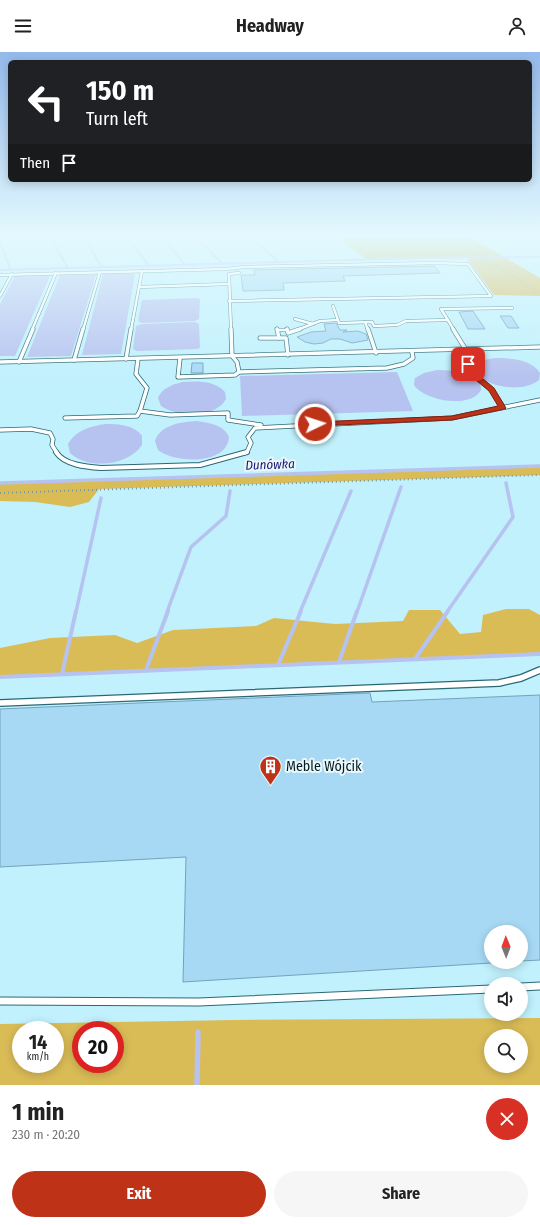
<!DOCTYPE html>
<meta charset="utf-8">
<style>
:root{--surface:#fff;--page:#f6f6f6;--text:#222;--muted:#767676;--accent:#be3318}
body{margin:0;font-family:"Fira Sans Condensed",sans-serif;background:var(--page);color:var(--text);height:100vh;display:flex;flex-direction:column;font-size:15px;white-space:nowrap}
*{box-sizing:border-box;margin:0}
p{font-size:13px;color:var(--muted)}
.icon{flex:none;width:22px;height:22px;fill:none;stroke:currentColor;stroke-width:2;stroke-linecap:round;stroke-linejoin:round}
.map{position:relative;height:1033px;overflow:hidden}
.side{display:flex;flex-direction:column;background:var(--surface);flex:1}
.side>*{flex:none}
.guide{position:absolute;left:8px;top:8px;width:524px;height:122px;border-radius:6px;box-shadow:0 2px 10px #0003;background:#202124;color:#fff;overflow:hidden}
.needle{width:26px;rotate:359deg}
.controls{position:absolute;left:484px;top:873px;display:grid;gap:8px}
.controls a{display:grid;place-items:center;width:44px;height:44px;border-radius:50%;background:var(--surface);box-shadow:0 2px 10px #0003;font-size:20px}
.speed{position:absolute;left:12px;top:969px;display:flex;gap:8px;font-size:20px;font-weight:700;text-align:center}
.speed>*{display:grid;place-content:center;width:52px;height:52px;border-radius:50%;background:var(--surface);box-shadow:0 2px 10px #0003;line-height:1}
.speed small{font-size:10px;font-weight:400}
.speed .limit{border:6px solid #d22;background:#fff;color:#111}
.pin{position:absolute;display:grid;place-items:center;width:34px;height:34px;color:#fff;margin:-17px;border-radius:8px;box-shadow:0 2px 6px #0006}
.me{position:absolute;width:44px;margin:-22px;rotate:86deg;stroke-linejoin:round;filter:drop-shadow(0 0 3px #0008)}
.turn{display:flex;align-items:center;gap:14px;height:84px;padding:0 12px;font-size:18px}
.turn .icon{width:52px;height:52px;stroke-width:2.5}
.turn b{display:block;font-size:28px;line-height:34px}
.then{display:flex;align-items:center;height:38px;padding:0 12px;background:#0003;gap:8px;font-size:15px}
.round{display:grid;place-items:center;flex:none;width:42px;height:42px;border-radius:21px;background:var(--page)}
.overview{display:flex;align-items:center;justify-content:space-between;height:68px;padding:0 12px}
h1{font-size:24px;font-weight:700;line-height:30px}
.primary-button{display:flex;gap:8px;margin-top:auto;padding:8px 12px}
.primary-button a{flex:1;height:46px;border-radius:24px;background:var(--accent);color:#fff;font-size:16px;font-weight:700;line-height:46px;text-align:center}
.primary-button a+a{background:var(--page);color:var(--text)}
header{display:flex;justify-content:space-between;align-items:center;height:52px;padding:0 12px;background:var(--surface);font-size:18px;font-weight:700}
.map>svg:first-child{display:block}
.green{fill:#dabc57;fill-rule:evenodd}
.water{fill:#b6c2ef}
.lines{fill:none;stroke-linecap:round;stroke-linejoin:round}
.stream-far3{stroke:#b6c2ef;stroke-width:2}
.stream-far2{stroke:#b6c2ef;stroke-width:3.5}
.stream-far1{stroke:#b6c2ef;stroke-width:4}
.stream{stroke:#b6c2ef;stroke-width:5.5}
.building{fill:#a7d9f5;stroke:#72a3bd}
.service-far4-casing{stroke:#2b6875;stroke-width:3.5}
.service-far3-casing{stroke:#2b6875;stroke-width:5}
.service-far2-casing{stroke:#2b6875;stroke-width:6}
.service-far1-casing{stroke:#2b6875;stroke-width:8}
.service-casing{stroke:#2b6875;stroke-width:9}
.path-far1{stroke:#739aa3;stroke-width:1;stroke-dasharray:0.5 1.5;stroke-linecap:butt}
.path{stroke:#739aa3;stroke-width:2;stroke-dasharray:1 3;stroke-linecap:butt}
.service-far4{stroke:#fff;stroke-width:2.5}
.service-far3{stroke:#fff;stroke-width:3.5}
.service-far2{stroke:#fff;stroke-width:4}
.service-far1{stroke:#fff;stroke-width:5.5}
.service{stroke:#fff;stroke-width:7}
.route{fill:#be3318;stroke:#7c2110}
.labels{text-anchor:middle;stroke-width:4;stroke-linejoin:round;paint-order:stroke}
.water-label{font-size:13px;font-style:italic;fill:#1a1776;stroke:#ebf7fa}
.near-poi-label{font-size:14px;fill:#041d22;stroke:#ebf7fa;text-anchor:start}
</style>
<header><svg class="icon" aria-label="menu" viewBox="0 0 24 24"><path d="M4 6h16M4 12h16M4 18h16"/></svg>Headway<svg class="icon" aria-label="person" viewBox="0 0 24 24"><circle cx="12" cy="8" r="4"/><path d="M4 21q1-7 8-7t8 7"/></svg></header>
<div class="map">
<svg width="540" height="1033" viewBox="0 0 540 1033">
<rect width="100%" height="100%" fill="#c0f1fc"/>
<g class="green">
<path d="M333,183h134l73,43v18l-46,-1 -27,-37 -99,2z"/>
<path d="M540,414v9l-441,14 -10,13 -19,5 -35,-5 -35,-1v-18z"/>
<path d="M506,557h23l11,6v39l-540,23v-29l50,-10 65,-3 22,8 36,-13 83,-4 18,-8 61,6 68,-3 6,-11h31l20,24 21,-2 2,-17z"/>
<path d="M540,966v67h-540v-61l234,-4zM21,978h34v34h-34zM81,978h34v34h-34zM491,984h30v30h-30z"/>
</g>
<g class="water">
<path d="M103,222h32l-14,80 -39,1z"/>
<path d="M60,223h36l-25,81 -44,1z"/>
<path d="M15,224h35l-35,80h-15v-52z"/>
<path d="M197,246l3,1 -1,20 -4,2 -53,2 -4,-2 4,-21z"/>
<path d="M195,270l4,2 1,24 -3,1 -60,2 -4,-2 3,-23 6,-2z"/>
<path d="M495,306c15,0 36,1 45,15l-1,7c-16,13 -51,8 -64,-8v-7l8,-5z"/>
<path d="M437,318c12,0 45,2 44,20 -10,19 -56,11 -67,-5l1,-7 9,-5z"/>
<path d="M397,320l16,39 -171,5 -2,-40z"/>
<path d="M182,330c15,-1 32,-2 43,10l1,7c-11,20 -49,18 -65,7l-3,-8c4,-10 14,-13 24,-16z"/>
<path d="M197,369c13,2 27,4 32,16 -2,29 -55,26 -71,13l-3,-9c6,-17 27,-19 42,-20z"/>
<path d="M106,372c13,0 28,1 36,12v9c-14,21 -54,25 -72,8l-2,-9c8,-14 23,-18 38,-20z"/>
</g>
<g class="lines">
<g class="stream-far3">
<path d="M49,183l19,33"/>
<path d="M82,183l20,32"/>
<path d="M125,183l24,31"/>
<path d="M161,183l24,30"/>
<path d="M194,183l29,29"/>
<path d="M248,183l31,27"/>
<path d="M0,191l11,27"/>
<path d="M0,218l420,-12 120,-1"/>
</g>
<g class="stream-far2">
<path d="M0,431l540,-17"/>
<path d="M76,560l25,-114"/>
<path d="M167,560l24,-65 35,-31 4,-25"/>
<path d="M300,560l51,-121"/>
<path d="M357,560l44,-125"/>
<path d="M447,560l66,-95 -7,-34"/>
</g>
<g class="stream-far1">
<path d="M415,607l33,-48"/>
<path d="M339,610l18,-51"/>
<path d="M278,613l23,-54"/>
<path d="M146,618l22,-59"/>
<path d="M62,622l14,-63"/>
<path d="M0,625l540,-23"/>
</g>
<path class="stream" d="M197,1033l1,-53"/>
</g>
<g class="building">
<path d="M434,214l6,7 -97,3 2,5 -62,2 1,7 -41,1 -2,-16h14l-1,-5z"/>
<path d="M473,259l12,18h-17l-9,-17z"/>
<path d="M500,264h11l8,12h-11z"/>
<path d="M336,271l4,7h7l-4,2 15,-1 8,3 2,6 -16,3 -12,-4h-9l-8,4 -9,1 -9,-2 -8,-5 14,-5 15,-1 -2,-7z"/>
<path d="M192,311h11v10h-12z"/>
<path d="M370,641l2,9 168,-7v265l-19,1v-29h-30v31l-308,19 3,-125 -186,10v-158z"/>
</g>
<g class="lines">
<defs>
<g id="service-far4">
<path d="M0,223l226,-6 18,-2 190,-4 34,1 23,32 -262,5"/>
<path d="M139,235l89,-3"/>
<path d="M0,244l12,-22"/>
<path d="M333,254l6,17 33,-1 2,4 23,-1 9,-4 42,-1"/>
<path d="M441,257l13,21"/>
<path d="M441,257l71,-1"/>
<path d="M295,267l18,5"/>
<path d="M365,270l3,8"/>
<path d="M32,278l24,-57"/>
<path d="M83,278l17,-58"/>
<path d="M131,278l11,-59"/>
<path d="M231,278l-2,-56 10,-1"/>
<path d="M277,278h10"/>
<path d="M297,278l23,-9 18,-1"/>
</g>
<g id="service-far3">
<path d="M231,277l1,27 5,6 2,10 148,-4 17,-4 9,-6 -1,-6"/>
<path d="M277,277l2,9"/>
<path d="M287,277l1,4 12,-4"/>
<path d="M368,277l8,24"/>
<path d="M453,277l13,21 -2,2 10,22 18,16 11,17"/>
<path d="M260,286h26l2,17"/>
<path d="M180,306l-2,19 57,-2 4,-3"/>
<path d="M126,307l5,-30"/>
<path d="M138,307l-2,15 11,14 -7,23 30,4 58,-2v7l33,5"/>
<path d="M74,308l9,-31"/>
<path d="M0,310l540,-15"/>
<path d="M19,310l14,-33"/>
<path d="M65,366l72,-2 3,-5"/>
<path d="M0,378l31,-1 19,4 3,6 -1,6 5,8"/>
<path d="M244,401l3,-1 4,-9 -3,-6 7,-9 197,-10 88,-18"/>
</g>
<path id="service-far2" d="M56,400c8,13 31,15 45,16l99,-3 47,-13"/>
<path id="service-far1" d="M0,651l499,-20 22,-5 19,-8"/>
<g id="service">
<path d="M521,935l19,-1"/>
<path d="M0,949l199,1 292,-13"/>
</g>
</defs>
<use href="#service-far4" class="service-far4-casing"/>
<use href="#service-far3" class="service-far3-casing"/>
<use href="#service-far2" class="service-far2-casing"/>
<use href="#service-far1" class="service-far1-casing"/>
<use href="#service" class="service-casing"/>
<path class="path-far1" d="M436,183l41,19 63,39"/>
<path class="path" d="M0,441l540,-18"/>
<use href="#service-far4" class="service-far4"/>
<use href="#service-far3" class="service-far3"/>
<use href="#service-far2" class="service-far2"/>
<use href="#service-far1" class="service-far1"/>
<use href="#service" class="service"/>
</g>
<linearGradient id="sky" x2="0" y2="1"><stop stop-color="#94baeb"/><stop offset="0.56" stop-color="#e3f9fe"/><stop offset="1" stop-color="#e3f9fe" stop-opacity="0"/></linearGradient>
<rect width="540" height="327" fill="url(#sky)"/>
<path class="route" d="M468,310h2l6,11 18,15 12,20 -1,1 -53,11 -137,6 -4,-2 4,-2 137,-6 46,-10 -9,-15 -18,-15 -7,-12z"/>
<defs>
<symbol id="building-pin" viewBox="-11 -11 22 30"><path d="M0 17L-7.5 6A9.5 9.5 0 1 1 7.5 6Z" fill="#be3318" stroke="#ebf7fa"/><path d="M-4-6H4V6H1V3H-1V6H-4ZM-2.5-4.3h1.7v1.8h-1.7ZM.8-4.3h1.7v1.8H.8ZM-2.5-1h1.7V.8h-1.7ZM.8-1h1.7V.8H.8Z" fill="#fff"/></symbol>
</defs>
<g fill-rule="evenodd">
<use href="#building-pin" x="258" y="702" width="25" height="34"/>
</g>
<g class="labels">
<g class="water-label">
<text transform="translate(270 412) rotate(-2)" y="5">Dunówka</text>
</g>
<g class="near-poi-label">
<text x="286" y="719">Meble Wójcik</text>
</g>
</g>
</svg>
<div class="controls">
<a><svg class="needle" viewBox="-14 -14 28 28"><path d="M0-13l5 13h-10z" fill="#e53935"/><path d="M0 13l5-13h-10z" fill="#767676"/></svg></a>
<a><svg class="icon" aria-label="sound" viewBox="0 0 24 24"><path d="M4 9h4l5-4v14l-5-4H4zM17 9q2 3 0 6"/></svg></a>
<a><svg class="icon" aria-label="search" viewBox="0 0 24 24"><circle cx="10" cy="10" r="6"/><path d="M15 15l6 6"/></svg></a>
</div>
<div class="speed"><div>14<small>km/h</small></div><div class="limit">20</div></div>
<div class="pin" style="left:468px;top:312px;background:#d93025"><svg class="icon" aria-label="arrive" viewBox="0 0 24 24"><path d="M6 21V4h12l-3 4 3 4H6"/></svg></div>
<svg class="me" style="left:315px;top:372px" viewBox="-20 -20 40 40"><circle r="17" fill="#be3318" stroke="#fff" stroke-width="3"/><path d="M0-11L8 9 0 5-8 9z" fill="#fff"/></svg>
<div class="guide">
<div class="turn"><svg class="icon" aria-label="left" viewBox="0 0 24 24"><path d="M17 20v-9H6M10 6l-5 5 5 5"/></svg><div><b>150 m</b>Turn left</div></div>
<div class="then">Then<svg class="icon" aria-label="arrive" viewBox="0 0 24 24"><path d="M6 21V4h12l-3 4 3 4H6"/></svg></div>
</div>
</div>
<section class="side">
<div class="overview"><div><h1>1 min</h1><p>230 m · 20:20</p></div><a class="round" style="background:#d93025;color:#fff"><svg class="icon" aria-label="close" viewBox="0 0 24 24"><path d="M6 6l12 12M18 6L6 18"/></svg></a></div>
<div class="primary-button"><a>Exit</a><a>Share</a></div>
</section>
